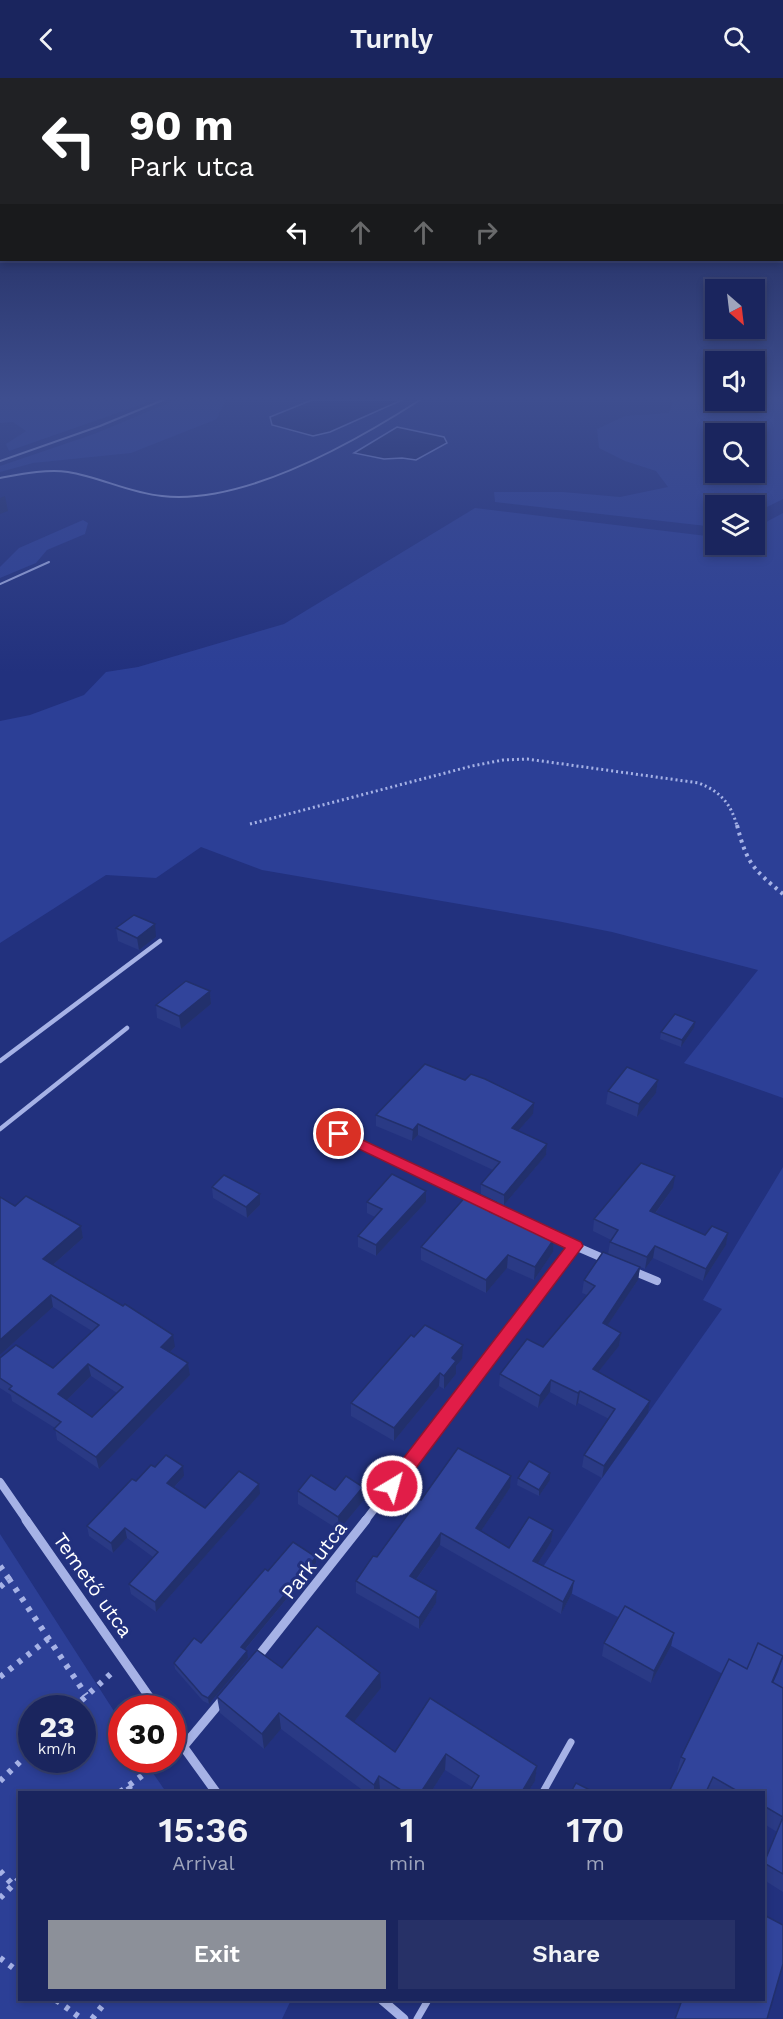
<!DOCTYPE html>
<meta charset="utf-8">
<style>
:root{--surface:#1a255e;--page:#273167;--text:#f1f3f6;--muted:#9fa5bc;--line:#384273;--accent:#8c9099}
body{margin:0;font-family:"Work Sans",sans-serif;background:var(--page);color:var(--text);height:100vh;display:flex;flex-direction:column;font-size:22px;white-space:nowrap}
*{box-sizing:border-box;margin:0}
p{font-size:20px;color:var(--muted)}
.icon{flex:none;width:33px;height:33px;fill:none;stroke:currentColor;stroke-width:2;stroke-linecap:round;stroke-linejoin:round}
.map{position:relative;flex:1;overflow:hidden}
.drawer{position:absolute;left:18px;top:1713px;width:747px;height:210px;display:flex;flex-direction:column;background:var(--surface);border-radius:0px;box-shadow:0 3px 9px #0003,0 0 0 2px var(--line)}
.drawer>*{flex:none}
.guide{position:absolute;left:0px;top:0px;width:783px;height:183px;box-shadow:0 3px 9px #0003,0 0 0 2px var(--line);background:#202124;color:#fff;overflow:hidden}
.needle{width:39px;rotate:152deg}
.controls{position:absolute;left:705px;top:201px;display:grid;gap:12px}
.controls a{display:grid;place-items:center;width:60px;height:60px;border-radius:0px;background:var(--surface);box-shadow:0 3px 9px #0003,0 0 0 2px var(--line);font-size:30px}
.speed{position:absolute;left:18px;top:1617px;display:flex;gap:12px;font-size:30px;font-weight:700;text-align:center}
.speed>*{display:grid;place-content:center;width:78px;height:78px;border-radius:50%;background:var(--surface);box-shadow:0 3px 9px #0003,0 0 0 2px var(--line);line-height:1}
.speed small{font-size:15px;font-weight:400}
.speed .limit{border:9px solid #d22;background:#fff;color:#111}
.pin{position:absolute;display:grid;place-items:center;width:51px;height:51px;color:#fff;margin:-26px;border:3px solid #fff;border-radius:50%;box-shadow:0 2px 6px #0007}
.me{position:absolute;width:66px;margin:-33px;rotate:37deg;stroke-linejoin:round;filter:drop-shadow(0 0 4px #0008)}
.turn{display:flex;align-items:center;gap:21px;height:126px;padding:0 30px;font-size:27px}
.turn .icon{width:78px;height:78px;stroke-width:2.5}
.turn b{display:block;font-size:42px;line-height:51px}
.lanes{display:flex;align-items:center;height:57px;padding:0 30px;background:#0003;justify-content:center;gap:30px;direction:ltr}
.lanes .off{opacity:.35}
.eta{display:flex;justify-content:space-evenly;align-items:center;height:102px;text-align:center}
.eta b{font-size:36px;font-weight:600;line-height:42px}
.action{display:flex;gap:12px;margin-top:auto;padding:12px 30px}
.action a{flex:1;height:69px;border-radius:0px;background:var(--accent);color:#fff;font-size:24px;font-weight:600;line-height:69px;text-align:center}
.action a+a{background:var(--page);color:var(--text)}
header{display:flex;justify-content:space-between;align-items:center;height:78px;padding:0 30px;background:var(--surface);font-size:27px;font-weight:600}
.map>svg:first-child{display:block}
.green{fill:#2c3f96;fill-rule:evenodd}
.water{fill:#17225d;stroke:#9aa9e8;stroke-width:1.5}
.lines{fill:none;stroke-linecap:round;stroke-linejoin:round}
.path-far2{stroke:#a6b2e6;stroke-width:3;stroke-dasharray:2 3;stroke-linecap:butt}
.path-far1{stroke:#a6b2e6;stroke-width:4;stroke-dasharray:3 4.5;stroke-linecap:butt}
.path{stroke:#a6b2e6;stroke-width:6;stroke-dasharray:4.5 7;stroke-linecap:butt}
.lane-far2{stroke:#a6b2e6;stroke-width:2}
.lane-far1{stroke:#a6b2e6;stroke-width:4.5}
.lane{stroke:#a6b2e6;stroke-width:7}
.street-far1{stroke:#a6b2e6;stroke-width:8}
.street{stroke:#a6b2e6;stroke-width:9}
.wall{fill:#2a3a85;fill-rule:evenodd}
.shaded-wall{fill:#22306c}
.building{fill:#31449b;stroke:#22306c;stroke-width:1.5;fill-rule:evenodd}
.route{fill:#e11d48;stroke:#92132f;stroke-width:1.5}
.labels{text-anchor:middle;stroke-width:6;stroke-linejoin:round;paint-order:stroke}
.near-street-label{font-size:20px;fill:#fff;stroke:#22317e}
</style>
<header><svg class="icon" aria-label="back" viewBox="0 0 24 24"><path d="M15 5l-7 7 7 7"/></svg>Turnly<svg class="icon" aria-label="search" viewBox="0 0 24 24"><circle cx="10" cy="10" r="6"/><path d="M15 15l6 6"/></svg></header>
<div class="map">
<svg width="783" height="1941" viewBox="0 0 783 1941">
<rect width="100%" height="100%" fill="#22317e"/>
<g class="green">
<path d="M0,322h148l-5,4 -134,47 -3,-7 20,-13 -13,-9 -13,1z"/>
<path d="M176,322h49l-8,19 -86,34 -98,10 -33,9v-6l94,-32z"/>
<path d="M673,322h110v99l-28,14 -1,-7h-38l-1,21 -220,-25 -1,-10h69l57,5 48,-10 -12,-16 -31,-10 -26,-13 -2,-19 28,-13 44,-3zM716,356h38v38h-38z"/>
<path d="M475,430l240,29 1,7h38l1,-16 28,-15v585l-99,-35 74,-93 -146,-38 -55,-11 -295,-51 -61,-23 -45,31 -50,-3 -106,68v-222l30,-6 54,-20 22,-23 32,-5 146,-43z"/>
<path d="M83,442l5,3 -3,11 -38,16 -11,13 -36,15v-11l19,-19z"/>
<path d="M783,1089v540l-161,-88 -85,-43 65,-98 120,-169 -19,-9z"/>
<path d="M0,1456l121,188 1,38h22l22,32h-146v208h271l-9,19h-282zM32,1630h50v52h-50z"/>
</g>
<g class="water">
<path d="M312,322h90l-72,32 -17,4 -41,-11 -2,-8z"/>
<path d="M397,349l47,10 3,6 -31,17 -14,-2 -18,1 -30,-6z"/>
</g>
<g class="lines">
<path class="path-far2" d="M250,746l222,-58 31,-6 24,-1 172,24c22,9 32,21 38,43"/>
<path class="path-far1" d="M737,747c10,39 16,44 46,69"/>
<g class="path">
<path d="M0,1488l9,13"/>
<path d="M0,1509l9,-8 77,116"/>
<path d="M0,1599l48,-38"/>
<path d="M73,1630l42,-38"/>
<path d="M0,1703l32,-31"/>
<path d="M128,1708l4,6"/>
<path d="M120,1714l43,-32"/>
<path d="M0,1793l12,13"/>
<path d="M0,1820l20,-20"/>
<path d="M0,1880l20,15"/>
<path d="M56,1922l26,19"/>
<path d="M92,1941l15,-19"/>
</g>
<g class="lane-far2">
<path d="M0,383l100,-35 63,-26"/>
<path d="M0,400c22,-4 46,-9 68,-6 32,5 61,21 94,24 81,9 191,-53 258,-96"/>
<path d="M0,506l49,-22"/>
</g>
<g class="lane-far1">
<path d="M0,983l160,-120"/>
<path d="M0,1051l127,-101"/>
</g>
<g class="lane">
<path d="M543,1714l28,-50"/>
<path d="M417,1941l11,-19"/>
</g>
<g class="street-far1">
<path d="M339,1056l135,64"/>
<path d="M575,1168l30,13"/>
<path d="M633,1193l24,10"/>
<path d="M0,1404l27,39"/>
<path d="M365,1443l210,-275 -86,-41"/>
</g>
<g class="street">
<path d="M26,1442l131,188"/>
<path d="M256,1581l110,-139"/>
<path d="M172,1653l44,61"/>
<path d="M183,1669l40,-48"/>
<path d="M382,1922l22,19"/>
</g>
</g>
<g class="wall">
<path d="M116,850l40,9 -17,13 -21,-9z"/>
<path d="M210,913l1,13 -30,25 -24,-11 -1,-13z"/>
<path d="M694,950l-13,19 -21,-8 1,-7z"/>
<path d="M658,1002l-2,13 -19,24 -31,-13 2,-13z"/>
<path d="M533,1036l-15,17 29,13 -1,11 -42,50 -23,-10v-11l12,-14 -75,-35 -6,6 -36,-15v-11z"/>
<path d="M212,1109l48,7v11l-13,13 -34,-20z"/>
<path d="M673,1110l-18,26 50,21 23,-2 -2,12 -23,36 -50,-23 -8,11 -37,-15 2,-12 1,-2 -18,-9 1,-12z"/>
<path d="M426,1113v11l-50,54 -18,-9v-11l17,-19 -8,-4v-11z"/>
<path d="M496,1124v12l58,25 -1,13 -19,28 -27,-12 -21,25 -65,-33v-13z"/>
<path d="M15,1128l66,20 2,12 -30,27 122,82 -5,5 18,11 2,12 -91,94 -42,-29 -2,-12 -43,-27 -1,-6 -11,-7v-30l53,10 39,-37 -39,-24 -53,48zM91,1298l26,17 -25,24 -25,-17z"/>
<path d="M640,1189l-2,13 -31,46 14,7 -2,13 -21,26 52,29 -2,12 -46,65 -20,-11 2,-12 25,-36 -31,-16 -2,3 -26,-14 -12,16 -39,-22 1,-12 43,-27 44,-52 -5,-2 2,-13z"/>
<path d="M462,1281l-6,7v8l-12,15 -5,-3 -45,55 -43,-25v-13z"/>
<path d="M155,1389l29,9 -10,12 31,20 55,-14 -104,118 -25,-18 -2,-10 24,-27 -26,-19 -14,15 -24,-17 -2,-10z"/>
<path d="M511,1398l-1,12 -29,43 28,17 44,-18 -2,12 -13,21 34,30 -11,21 -121,-69 -24,35 21,11 -1,12 -17,26 -63,-36v-12l21,-24 44,-57z"/>
<path d="M518,1400l32,2 -11,16 -22,-11z"/>
<path d="M335,1412l29,10 -25,30 -41,-26v-13z"/>
<path d="M316,1485l-71,87 3,8 -39,46 -6,-3 -28,-32 -1,-6 27,-20 67,-72z"/>
<path d="M674,1555l-3,13 -20,37 -49,-27 2,-13z"/>
<path d="M783,1580l-10,25 10,5v204l-19,-12v-16l13,-32 -13,-8v-32h-95l9,-19 -1,-1 4,-15 66,-88z"/>
<path d="M282,1590l99,20 -27,34 41,30 35,-54 107,68 -2,15 -7,11h-58l2,-5 -27,-17 -14,22h-49l-2,-1 -1,1h-14l-84,-63 -17,20 -44,-36 -3,-16z"/>
</g>
<g class="shaded-wall">
<path d="M5,418l3,15 -8,3v-16z"/>
<path d="M155,846l1,13 -17,13 -2,-12z"/>
<path d="M210,913l1,13 -30,25 -2,-13z"/>
<path d="M695,944l-1,6 -13,19 1,-7z"/>
<path d="M658,1002l-2,13 -19,24 2,-13z"/>
<path d="M534,1025l-1,11 -22,25 1,-11z"/>
<path d="M418,1046v11l-6,6 1,-11z"/>
<path d="M547,1066l-1,11 -42,50v-10z"/>
<path d="M675,1098l-2,12 -25,35 2,-12z"/>
<path d="M426,1113v11l-50,54v-11z"/>
<path d="M260,1116v11l-13,13 -1,-11z"/>
<path d="M496,1124v13l-6,-3z"/>
<path d="M81,1148l2,12 -37,33 -3,-12z"/>
<path d="M728,1155l-2,12 -23,36 3,-12z"/>
<path d="M554,1161l-1,13 -19,28 1,-13z"/>
<path d="M655,1168l-2,12 -8,11 2,-12z"/>
<path d="M508,1177l-1,13 -21,25v-13z"/>
<path d="M640,1189l-2,13 -37,55 2,-12z"/>
<path d="M51,1217l2,12 -53,48v-15z"/>
<path d="M621,1255l-2,13 -28,35 2,-12z"/>
<path d="M173,1257l2,12 -12,12 -2,-12z"/>
<path d="M463,1267l-1,14 -6,7v8l-12,15v-13l8,-18z"/>
<path d="M188,1285l2,12 -91,94 -3,-12z"/>
<path d="M88,1286l3,12 -30,30 -3,-12z"/>
<path d="M440,1295l-1,13 -45,55v-13z"/>
<path d="M551,1302l-1,12 -12,16 2,-12z"/>
<path d="M580,1313l-2,12 -2,3 2,-13z"/>
<path d="M650,1323l-2,12 -46,65 2,-12z"/>
<path d="M183,1388l1,10 -15,17 -2,-10z"/>
<path d="M550,1395v7l-11,16v-6z"/>
<path d="M511,1398l-1,12 -35,52 1,-12z"/>
<path d="M259,1406l1,10 -104,118 -1,-10z"/>
<path d="M363,1409l1,13 -25,30 -1,-13z"/>
<path d="M125,1450l2,10 -14,15 -2,-10z"/>
<path d="M553,1452l-2,12 -19,31 1,-12z"/>
<path d="M441,1455l-1,12 -30,43v-12z"/>
<path d="M316,1479v6l-74,90 -1,-6z"/>
<path d="M574,1503l-2,12 -11,21 2,-12z"/>
<path d="M437,1513l-1,12 -17,26v-11z"/>
<path d="M674,1555l-3,13 -20,37 3,-12z"/>
<path d="M247,1573l1,7 -39,46 -1,-6z"/>
<path d="M783,1579l-5,15 -12,26 6,-16z"/>
<path d="M380,1595l1,15 -35,44v-16z"/>
<path d="M279,1635l2,16 -17,20 -2,-15z"/>
<path d="M446,1676l-1,16 -14,22h-10z"/>
<path d="M537,1688l-2,15 -7,11 -5,-2z"/>
<path d="M379,1698l1,15 -1,1h-5v-7z"/>
</g>
<g class="building">
<path d="M134,837l21,9 -18,14 -21,-10z"/>
<path d="M186,903l24,10 -31,25 -23,-11z"/>
<path d="M675,936l20,8 -13,18 -21,-8z"/>
<path d="M425,986l40,16 6,-6 14,5 49,24 -22,25 35,16 -43,51 -23,-11 19,-22 -82,-38 -5,6 -37,-15z"/>
<path d="M627,989l31,13 -19,24 -31,-13z"/>
<path d="M641,1085l34,13 -25,35 55,24 7,-9 16,7 -22,36 -51,-23 -8,11 -37,-15 8,-12 -24,-11z"/>
<path d="M392,1096l34,17 -50,54 -18,-9 24,-27 -15,-7z"/>
<path d="M224,1097l36,19 -14,13 -34,-20z"/>
<path d="M473,1113l23,11 -6,10 64,27 -19,28 -27,-12 -22,25 -65,-33 47,-53z"/>
<path d="M26,1118l55,30 -38,33 80,47 2,-2 48,31 -12,12 27,16 -92,94 -42,-28 7,-7 -52,-33 3,-3 -12,-8v-20l16,-13 37,23 46,-43 -48,-30 -51,45v-143l15,9zM88,1286l35,23 -31,30 -34,-23z"/>
<path d="M603,1174l37,15 -37,56 18,10 -28,36 57,32 -46,65 -20,-11 31,-46 -35,-18 -2,2 -27,-13 -11,16 -40,-22 27,-35 16,8 52,-61 -11,-6z"/>
<path d="M425,1247l38,20 -11,13 4,3 -12,15 -4,-3 -46,55 -43,-25 60,-68 3,2z"/>
<path d="M458,1370l53,28 -35,52 33,20 20,-31 24,13 -20,31 41,20 -11,21 -122,-69 -31,43 27,15 -18,27 -63,-37 17,-25 4,1 42,-58 2,1z"/>
<path d="M166,1377l17,11 -16,17 38,25 34,-37 20,13 -104,118 -26,-18 29,-32 -33,-24 -14,15 -24,-17 45,-47 4,2 15,-16 4,2z"/>
<path d="M529,1383l21,12 -11,17 -21,-12z"/>
<path d="M311,1397l24,15 11,-14 17,11 -25,30 -40,-26z"/>
<path d="M293,1464l23,15 -75,90 6,4 -39,47 -6,-3 -28,-32 20,-25 7,5 64,-74 3,2z"/>
<path d="M625,1528l49,27 -20,38 -50,-28z"/>
<path d="M317,1548l63,47 -34,43 49,36 35,-54 107,68 -14,24 5,2h-55l-3,-1 9,-15 -33,-22 -25,38h-17l-25,-16 -5,9 -95,-72 -17,21 -45,-37 40,-47 25,18z"/>
<path d="M758,1565l25,13 -11,26 11,6v186l-19,-11 19,-46 -19,-11v-14h-25l-26,-15 -7,15h-37l16,-33 -4,-2 48,-98 18,10z"/>
<path d="M576,1705l18,9h-23z"/>
<path d="M764,1837l19,10v39l-16,55h-92l7,-19h82z"/>
</g>
<linearGradient id="sky" x2="0" y2="1"><stop stop-color="#131b45"/><stop offset="0.54" stop-color="#3e4e8f"/><stop offset="1" stop-color="#3e4e8f" stop-opacity="0"/></linearGradient>
<rect width="783" height="594" fill="url(#sky)"/>
<path class="route" d="M339,1051l242,113 2,4 -185,246 -6,2 -6,-2 -3,-6 3,-5 179,-233 -231,-111 -2,-3z"/>
<g class="labels">
<g class="near-street-label">
<text transform="translate(314 1482) rotate(-52)" y="7">Park utca</text>
<text transform="translate(93 1507) rotate(55)" y="7">Temető utca</text>
</g>
</g>
</svg>
<div class="controls">
<a><svg class="needle" viewBox="-14 -14 28 28"><path d="M0-13l5 13h-10z" fill="#e53935"/><path d="M0 13l5-13h-10z" fill="#9fa5bc"/></svg></a>
<a><svg class="icon" aria-label="sound" viewBox="0 0 24 24"><path d="M4 9h4l5-4v14l-5-4H4zM17 9q2 3 0 6"/></svg></a>
<a><svg class="icon" aria-label="search" viewBox="0 0 24 24"><circle cx="10" cy="10" r="6"/><path d="M15 15l6 6"/></svg></a>
<a><svg class="icon" aria-label="layers" viewBox="0 0 24 24"><path d="M12 4l9 5-9 5-9-5zM3 14l9 5 9-5"/></svg></a>
</div>
<div class="speed"><div>23<small>km/h</small></div><div class="limit">30</div></div>
<div class="pin" style="left:339px;top:1056px;background:#d93025"><svg class="icon" aria-label="arrive" viewBox="0 0 24 24"><path d="M6 21V4h12l-3 4 3 4H6"/></svg></div>
<svg class="me" style="left:392px;top:1408px" viewBox="-20 -20 40 40"><circle r="17" fill="#e11d48" stroke="#fff" stroke-width="3"/><path d="M0-11L8 9 0 5-8 9z" fill="#fff"/></svg>
<div class="guide">
<div class="turn"><svg class="icon" aria-label="left" viewBox="0 0 24 24"><path d="M17 20v-9H6M10 6l-5 5 5 5"/></svg><div><b>90 m</b>Park utca</div></div>
<div class="lanes"><svg class="icon" aria-label="left" viewBox="0 0 24 24"><path d="M17 20v-9H6M10 6l-5 5 5 5"/></svg><svg class="icon off" aria-label="ahead" viewBox="0 0 24 24"><path d="M12 20V5M6 11l6-6 6 6"/></svg><svg class="icon off" aria-label="ahead" viewBox="0 0 24 24"><path d="M12 20V5M6 11l6-6 6 6"/></svg><svg class="icon off" aria-label="right" viewBox="0 0 24 24"><path d="M7 20v-9h11M14 6l5 5-5 5"/></svg></div>
</div>
<section class="drawer">
<div class="eta">
<div><b>15:36</b><p>Arrival</p></div>
<div><b>1</b><p>min</p></div>
<div><b>170</b><p>m</p></div>
</div>
<div class="action"><a>Exit</a><a>Share</a></div>
</section>
</div>
